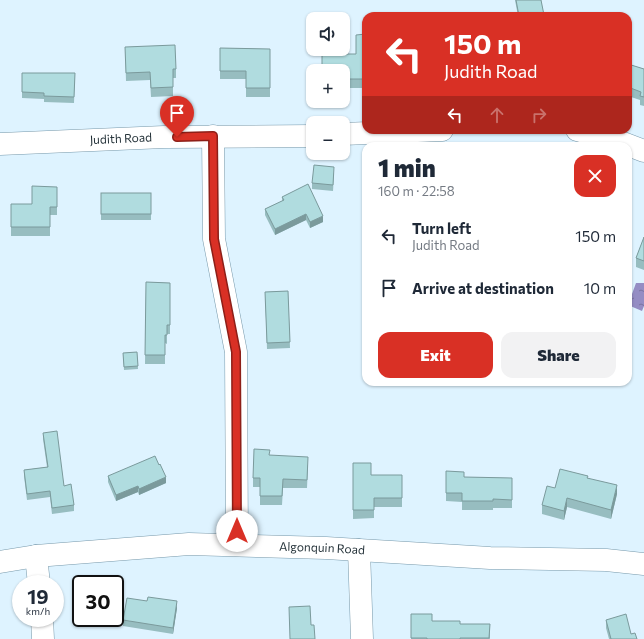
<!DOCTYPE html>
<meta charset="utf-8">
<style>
:root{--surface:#fff;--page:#f2f2f3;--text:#1f2937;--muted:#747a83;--accent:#d93025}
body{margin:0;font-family:Commissioner,sans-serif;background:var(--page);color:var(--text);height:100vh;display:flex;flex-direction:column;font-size:15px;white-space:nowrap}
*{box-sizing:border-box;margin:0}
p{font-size:13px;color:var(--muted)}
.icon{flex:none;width:22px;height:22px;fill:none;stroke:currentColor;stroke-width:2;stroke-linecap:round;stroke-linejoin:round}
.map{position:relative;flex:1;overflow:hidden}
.sheet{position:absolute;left:362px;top:142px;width:270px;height:244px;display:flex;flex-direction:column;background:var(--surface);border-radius:12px;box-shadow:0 1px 3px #0004}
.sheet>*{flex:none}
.hud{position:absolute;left:362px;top:12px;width:270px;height:122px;border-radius:12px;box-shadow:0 1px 3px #0004;background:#d93025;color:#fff;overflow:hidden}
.fabs{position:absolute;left:306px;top:12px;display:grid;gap:8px}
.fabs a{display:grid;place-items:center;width:44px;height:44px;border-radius:8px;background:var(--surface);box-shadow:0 1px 3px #0004;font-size:20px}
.speed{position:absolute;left:12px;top:575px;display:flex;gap:8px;font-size:20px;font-weight:700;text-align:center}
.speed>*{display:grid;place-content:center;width:52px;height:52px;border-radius:50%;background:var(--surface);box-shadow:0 1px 3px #0004;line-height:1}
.speed small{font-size:10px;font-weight:400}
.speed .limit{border:2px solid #111;border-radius:6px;background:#fff;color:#111}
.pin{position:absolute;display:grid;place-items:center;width:34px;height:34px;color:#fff;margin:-41px -17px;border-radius:50% 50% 50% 0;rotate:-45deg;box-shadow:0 0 4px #0007}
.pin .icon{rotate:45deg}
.me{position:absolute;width:44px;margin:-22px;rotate:0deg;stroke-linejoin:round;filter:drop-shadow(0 0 3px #0008)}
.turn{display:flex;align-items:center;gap:14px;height:84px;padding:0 16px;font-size:18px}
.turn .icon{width:52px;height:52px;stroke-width:2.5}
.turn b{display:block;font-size:28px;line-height:34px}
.lanes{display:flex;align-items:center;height:38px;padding:0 16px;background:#0003;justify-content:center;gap:20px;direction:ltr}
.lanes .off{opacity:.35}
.round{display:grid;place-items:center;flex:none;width:42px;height:42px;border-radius:12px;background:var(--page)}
.overview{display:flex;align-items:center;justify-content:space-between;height:68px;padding:0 16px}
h1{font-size:24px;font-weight:800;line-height:30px}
.cta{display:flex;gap:8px;margin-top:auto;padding:8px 16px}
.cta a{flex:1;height:46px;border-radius:12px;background:var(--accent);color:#fff;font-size:16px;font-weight:800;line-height:46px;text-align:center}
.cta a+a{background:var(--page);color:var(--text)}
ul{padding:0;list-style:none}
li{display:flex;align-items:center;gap:12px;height:52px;padding:0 16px}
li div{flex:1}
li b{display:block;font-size:15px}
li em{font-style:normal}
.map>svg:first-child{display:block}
.water{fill:url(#water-ripples)}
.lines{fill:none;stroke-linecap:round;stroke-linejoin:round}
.minor-casing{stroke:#7799ab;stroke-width:23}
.minor{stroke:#fff;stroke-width:22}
.wall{fill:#97bdc0}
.shaded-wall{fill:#7b9a9c}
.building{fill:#b0dcdf;stroke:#7b9a9c}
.route-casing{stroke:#8d1f18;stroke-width:10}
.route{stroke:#d93025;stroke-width:7}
.labels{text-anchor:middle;stroke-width:3.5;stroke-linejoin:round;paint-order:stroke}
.street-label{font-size:12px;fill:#1e2c33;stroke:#fcfcfc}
</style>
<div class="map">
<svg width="644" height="639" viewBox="0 0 644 639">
<defs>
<pattern id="water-ripples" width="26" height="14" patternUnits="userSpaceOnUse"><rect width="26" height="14" fill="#958dc4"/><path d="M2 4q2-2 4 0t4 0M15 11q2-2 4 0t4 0" fill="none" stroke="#7973a0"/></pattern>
</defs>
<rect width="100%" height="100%" fill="#def3ff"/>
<g class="water">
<path d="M343,40h3v4h3v5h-3v4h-25v-4h22z"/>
<path d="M636,283h8v23l-2,5 -14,-6z"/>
</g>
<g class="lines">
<defs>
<g id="minor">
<path d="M577,130l46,13 21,8"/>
<path d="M343,134l99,-4"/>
<path d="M213,136l1,103 22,113 1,193"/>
<path id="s1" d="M0,144l164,-7 149,-1"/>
<path d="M359,550l3,89"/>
<path d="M36,556l3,28"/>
<path id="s2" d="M0,562l36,-6 153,-12 137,4 164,10 116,2 38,4"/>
<path d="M42,618l1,21"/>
</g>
</defs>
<use href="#minor" class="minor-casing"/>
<use href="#minor" class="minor"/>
</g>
<g class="wall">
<path d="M515,0h26l3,16h-26z"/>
<path d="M366,34v54h-23v-17l13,-17z"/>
<path d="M125,47l51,22v9h-3v18l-22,1 -1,-17 -24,1z"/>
<path d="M220,48l50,1v48h-24v-18h-26z"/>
<path d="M628,64l16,5v37l-4,-1v-5l-12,-4z"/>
<path d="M22,73h53l-1,30 -30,-1v-3l-22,-1z"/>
<path d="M334,173l-1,18 -21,-2v-6z"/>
<path d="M57,187v28h-7v21h-39v-32h21z"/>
<rect x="101" y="193" width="50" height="27"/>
<path d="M282,197l41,25 -13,6 -4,-8 -31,15 -10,-20v-6l17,-8z"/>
<path d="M644,237v33l-8,-3v-9z"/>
<path d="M146,282l24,1v51h-3v10l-2,-1v21h-20z"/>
<path d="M288,291l2,57 -23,1 -2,-57z"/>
<path d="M137,352l1,17 -14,1 -1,-17z"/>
<path d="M43,433l21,53 10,19v6l-22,3 -2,-17 -23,3 -3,-24v-6l23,-3 -4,-28z"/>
<path d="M270,455l38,10 -1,23h-24l-1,17h-22v-18h-7v-9z"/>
<path d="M353,463l18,12h31v32h-28v11l-21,1z"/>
<path d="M159,465l7,18 -27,12 -1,-3 -22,9 -8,-19v-6z"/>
<path d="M446,471l18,6 48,1v30h-19v2h-31v-8l-16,-1z"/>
<path d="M588,478l29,16 -6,25 -44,-12 -3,13 -22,-6v-9l13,-17z"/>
<path d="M177,608l-4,26 -50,-8v-6z"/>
<path d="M411,614l21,7 28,3h30v15h-79z"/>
<path d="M606,620l25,14 6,5h-28l-3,-11z"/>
</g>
<g class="shaded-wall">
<path d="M306,214v6l-31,15v-6z"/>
<path d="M323,216v6l-13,6v-6z"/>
<path d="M166,477v6l-27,12v-6z"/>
<path d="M617,485v9l-6,25v-9z"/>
<path d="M138,486v6l-22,9v-6z"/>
<path d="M567,498v9l-3,13v-9z"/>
<path d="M177,601v7l-4,26v-6z"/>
</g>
<g class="building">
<path d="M516,0h25l3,15 -5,1h-20z"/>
<path d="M366,34v45h-23v-8h-21v-17h34v-19z"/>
<path d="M175,45l1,24h-3v18l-22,1 -1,-16 -24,1 -1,-26z"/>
<path d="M220,48l50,1v39h-24v-17h-26z"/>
<path d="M628,64l16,5v28l-4,-1 1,-4 -13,-5z"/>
<path d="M22,73h53l-1,24 -30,-1v-3l-22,-1z"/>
<path d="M314,165l20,2 -1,18 -21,-2z"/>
<path d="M308,184l15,32 -13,6 -4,-8 -31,15 -10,-20 19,-9 -2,-3z"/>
<path d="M32,186l25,1v20h-7v20h-39v-23h21z"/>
<rect x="101" y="193" width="50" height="21"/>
<path d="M644,237v24l-8,-3z"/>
<path d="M146,282l24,1v42h-3v10h-2v20h-20z"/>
<path d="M288,291l2,51 -23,1 -2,-51z"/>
<path d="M137,352l1,14 -14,1 -1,-14z"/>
<path d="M57,431l7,55 7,-2 3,21 -22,3 -2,-17 -23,3 -3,-24 24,-3 -5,-34z"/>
<path d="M254,449l16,1 -1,5 39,2 -1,23 -24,-1 -1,17h-22v-18h-7z"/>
<path d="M155,456l4,9 1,-1 6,13 -27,12 -1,-3 -22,9 -8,-19z"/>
<path d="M353,463h18v12h31v23h-28v12h-21z"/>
<path d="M560,469l28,7 -1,2 30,7 -6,25 -44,-12 -3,13 -22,-6 5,-19 8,2z"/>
<path d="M446,471l18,1v5l48,1v22l-19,-1v2h-31v-8h-16z"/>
<path d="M148,597l29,4 -4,27 -50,-8 4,-22 20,3z"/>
<path d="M310,606l1,19h3l1,14h-25l-1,-32z"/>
<path d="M411,614h21v7h28v3h30l-1,14h-29v1h-33v-1h-16z"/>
<path d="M626,614l5,20 4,-1 2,6h-26l-5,-19z"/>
</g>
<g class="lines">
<defs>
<path id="route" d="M177,137l36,-1 1,103 22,113 1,179"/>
</defs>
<use href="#route" class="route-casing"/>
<use href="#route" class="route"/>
</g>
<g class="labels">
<g class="street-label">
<text dy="4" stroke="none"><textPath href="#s1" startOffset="121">Judith Road</textPath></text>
<text dy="4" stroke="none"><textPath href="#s2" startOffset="323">Algonquin Road</textPath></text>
</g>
</g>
</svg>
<div class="fabs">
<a><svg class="icon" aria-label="sound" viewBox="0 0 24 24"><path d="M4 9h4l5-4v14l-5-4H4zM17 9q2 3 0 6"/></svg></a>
<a>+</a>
<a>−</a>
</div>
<div class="speed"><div>19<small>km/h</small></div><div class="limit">30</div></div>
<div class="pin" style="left:177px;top:137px;background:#d93025"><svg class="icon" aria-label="arrive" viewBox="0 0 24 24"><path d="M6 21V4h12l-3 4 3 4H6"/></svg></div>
<svg class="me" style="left:237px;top:531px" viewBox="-20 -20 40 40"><circle r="19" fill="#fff"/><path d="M0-13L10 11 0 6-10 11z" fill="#d93025"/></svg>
<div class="hud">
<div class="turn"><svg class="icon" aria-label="left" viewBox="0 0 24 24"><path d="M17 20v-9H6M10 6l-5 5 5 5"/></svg><div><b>150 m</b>Judith Road</div></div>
<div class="lanes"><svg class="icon" aria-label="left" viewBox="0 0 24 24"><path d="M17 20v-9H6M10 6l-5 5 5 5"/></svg><svg class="icon off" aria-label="ahead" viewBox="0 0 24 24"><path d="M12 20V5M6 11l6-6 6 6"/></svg><svg class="icon off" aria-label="right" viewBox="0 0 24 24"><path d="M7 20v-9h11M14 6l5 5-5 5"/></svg></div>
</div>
<section class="sheet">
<div class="overview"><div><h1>1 min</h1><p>160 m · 22:58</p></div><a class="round" style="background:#d93025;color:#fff"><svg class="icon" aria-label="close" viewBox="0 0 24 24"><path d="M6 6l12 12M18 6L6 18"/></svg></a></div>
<ul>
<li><svg class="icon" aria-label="left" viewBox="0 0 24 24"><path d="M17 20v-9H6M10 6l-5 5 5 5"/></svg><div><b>Turn left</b><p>Judith Road</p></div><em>150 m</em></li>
<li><svg class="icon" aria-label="arrive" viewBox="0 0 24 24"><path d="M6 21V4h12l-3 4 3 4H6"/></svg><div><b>Arrive at destination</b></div><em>10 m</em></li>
</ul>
<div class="cta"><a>Exit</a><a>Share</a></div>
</section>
</div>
